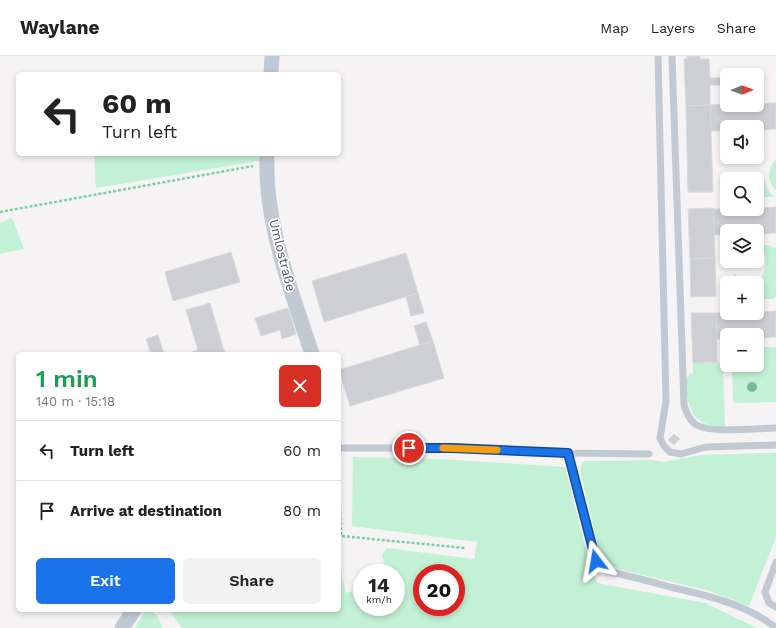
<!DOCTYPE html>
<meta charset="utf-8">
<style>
:root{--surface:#fff;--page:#f2f2f2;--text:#222;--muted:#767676;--line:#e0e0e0;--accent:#1a73e8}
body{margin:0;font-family:"Work Sans",sans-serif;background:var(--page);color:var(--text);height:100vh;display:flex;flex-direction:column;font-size:15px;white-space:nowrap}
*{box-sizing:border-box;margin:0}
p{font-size:13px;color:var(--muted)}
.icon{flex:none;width:22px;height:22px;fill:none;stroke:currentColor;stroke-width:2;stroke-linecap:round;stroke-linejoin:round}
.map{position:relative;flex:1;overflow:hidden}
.panel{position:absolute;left:16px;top:296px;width:325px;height:260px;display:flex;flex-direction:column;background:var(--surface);border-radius:6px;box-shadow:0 2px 6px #0003}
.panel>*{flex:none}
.banner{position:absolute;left:16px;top:16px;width:325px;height:84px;border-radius:6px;box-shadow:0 2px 6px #0003;background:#fff;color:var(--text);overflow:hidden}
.needle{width:26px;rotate:89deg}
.fabs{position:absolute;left:720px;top:12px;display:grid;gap:8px}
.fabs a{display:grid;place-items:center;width:44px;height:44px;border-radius:6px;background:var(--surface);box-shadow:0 2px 6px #0003;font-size:20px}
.speed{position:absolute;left:353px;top:508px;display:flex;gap:8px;font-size:20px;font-weight:700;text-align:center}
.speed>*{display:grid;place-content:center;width:52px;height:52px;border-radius:50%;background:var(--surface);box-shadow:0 2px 6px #0003;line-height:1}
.speed small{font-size:10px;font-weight:400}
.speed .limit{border:6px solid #d22;background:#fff;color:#111}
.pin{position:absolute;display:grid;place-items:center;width:34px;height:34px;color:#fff;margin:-17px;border:2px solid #fff;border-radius:50%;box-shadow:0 1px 4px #0007}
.me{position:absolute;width:44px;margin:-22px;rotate:346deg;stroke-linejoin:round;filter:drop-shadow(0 0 3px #0008)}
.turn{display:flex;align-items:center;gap:14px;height:84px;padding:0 20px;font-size:18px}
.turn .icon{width:52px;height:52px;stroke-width:2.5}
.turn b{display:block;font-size:28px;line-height:34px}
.round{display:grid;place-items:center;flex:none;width:42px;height:42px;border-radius:6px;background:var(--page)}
.summary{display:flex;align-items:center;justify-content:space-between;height:68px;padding:0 20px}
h1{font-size:24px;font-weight:600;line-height:30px;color:#1e9e55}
.cta{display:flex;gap:8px;margin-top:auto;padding:8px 20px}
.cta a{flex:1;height:46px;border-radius:6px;background:var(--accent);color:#fff;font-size:16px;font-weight:600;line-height:46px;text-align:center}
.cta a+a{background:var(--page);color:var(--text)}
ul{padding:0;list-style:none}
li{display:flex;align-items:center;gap:12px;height:60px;padding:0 20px;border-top:1px solid var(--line)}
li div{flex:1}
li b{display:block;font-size:15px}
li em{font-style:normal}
header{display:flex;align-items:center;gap:24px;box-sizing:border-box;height:56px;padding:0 20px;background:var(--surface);border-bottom:1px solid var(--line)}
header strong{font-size:19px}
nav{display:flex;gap:22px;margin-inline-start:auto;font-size:14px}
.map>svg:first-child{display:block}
.green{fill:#c3f1d5;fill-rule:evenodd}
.building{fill:#cdcfd5;stroke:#d7d9de}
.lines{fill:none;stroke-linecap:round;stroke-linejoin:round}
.path{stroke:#7ad0a6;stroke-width:2.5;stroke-dasharray:3 2;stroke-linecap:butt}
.service{stroke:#c1cad2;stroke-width:7}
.minor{stroke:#c1cad2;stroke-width:15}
.tree{fill:#7bb799}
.route-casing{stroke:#114b97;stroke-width:10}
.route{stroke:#1a73e8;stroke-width:7}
.slow{stroke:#f59e0b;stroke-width:7}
.labels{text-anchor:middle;stroke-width:3.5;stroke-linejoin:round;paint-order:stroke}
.street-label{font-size:13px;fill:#4a5661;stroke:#fff}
</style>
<header>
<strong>Waylane</strong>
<nav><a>Map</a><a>Layers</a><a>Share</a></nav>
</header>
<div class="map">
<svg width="776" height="572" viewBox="0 0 776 572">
<rect width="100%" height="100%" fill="#f5f3f3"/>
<g class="green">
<path d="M94,98h169l-4,7 -163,27z"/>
<path d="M776,103v32c-9,-10 -9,-23 0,-32z"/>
<path d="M764,124l4,10 6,7h-17v-13z"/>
<path d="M12,162l12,31 -24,5v-31z"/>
<path d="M760,189h8l8,3v49l-3,2h-16v-16l-22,-1 -1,-9c22,27 42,-8 26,-28z"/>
<path d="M762,291h14v55l-41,1 -2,-3 -1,-35h25v-16z"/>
<path d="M717,306l4,1 2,2 2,61c-33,2 -38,-20 -40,-47l8,-7v-9z"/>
<path d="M776,397v84l-27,69 -39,-15 -92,-22 -17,-11 -20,-83 -1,-9 5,-5 66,-1 13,2 37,-7z"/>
<path d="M353,401l87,2 125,8 25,98 7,18 108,20 52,25h-575l-13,-18h170v-47l7,30 16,-5v19h34v-34h-10l-4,-18 5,-7 87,11 3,-17 -125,-16zM422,517h34v34h-34z"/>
<path d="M146,554h5l6,6 6,12h-28z"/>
</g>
<g class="building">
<path d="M687,0h13v3h9l1,19h11v7h-11v20l-24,1 -2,-47h3z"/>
<path d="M776,47v26l-19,1v-3h-30v4h-16l-1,-26z"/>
<path d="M710,49l3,87h-25l-2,-86z"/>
<path d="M776,151v26l-19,1v-3h-30v3l-13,1 -1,-26h44v-1z"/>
<path d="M713,152l2,50 -25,1 -2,-50z"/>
<path d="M231,196l9,30 -67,19 -8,-29z"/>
<path d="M406,197l12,40 -94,29 -12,-41z"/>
<path d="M715,202l1,38 -25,1 -1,-38z"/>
<path d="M418,237l6,20 -13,3 -5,-19z"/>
<path d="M210,247l15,51h-39l12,-4 -12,-40z"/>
<path d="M288,252l8,26 -14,5 -2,-9 -19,6 -6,-18z"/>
<path d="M776,255v26l-19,1v-3h-30v4h-10l-1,-26h41v-1z"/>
<path d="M691,257h25l1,49 -24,1z"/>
<path d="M426,266l7,19 -13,4 -6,-19z"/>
<path d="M158,279l6,19h-13l-5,-15z"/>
<path d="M433,285l11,37 -94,28 -11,-36z"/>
<path d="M674,378l6,5 -6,6 -6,-5z"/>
</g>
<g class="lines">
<g class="path">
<path d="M0,156l253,-46"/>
<path d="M339,431l2,49 124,12"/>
</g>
<g class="service">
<path d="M658,0l8,345 -6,37 4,8 6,6 11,2 25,-7 70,-2"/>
<path d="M672,0l12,349c2,7 5,14 11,19 14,10 62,4 81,4"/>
<path d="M339,392h113l116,5 81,1"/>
<path d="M568,397l28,108 5,7 6,3c22,5 42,10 63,16 35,8 77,17 106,41"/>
<path d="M776,506l-11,30 4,11 7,4"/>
</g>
<g class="minor">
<path d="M271,18l1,-18"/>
<path d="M267,98c-3,69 24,135 45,200"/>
<path d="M122,572l12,-18"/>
</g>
</g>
<circle class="tree" cx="752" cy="331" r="5"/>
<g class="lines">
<defs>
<path id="route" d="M409,392h43l116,5 28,108"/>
</defs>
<use href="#route" class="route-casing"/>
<use href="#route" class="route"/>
<path class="slow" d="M443,392l54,2"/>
</g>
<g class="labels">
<g class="street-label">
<text transform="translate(283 199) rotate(76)" y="5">Umlostraße</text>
</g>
</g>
</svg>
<div class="fabs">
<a><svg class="needle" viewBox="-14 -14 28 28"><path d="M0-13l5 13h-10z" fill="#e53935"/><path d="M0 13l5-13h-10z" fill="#767676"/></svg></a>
<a><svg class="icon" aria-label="sound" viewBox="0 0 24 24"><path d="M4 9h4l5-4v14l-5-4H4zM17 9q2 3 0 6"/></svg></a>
<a><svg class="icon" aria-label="search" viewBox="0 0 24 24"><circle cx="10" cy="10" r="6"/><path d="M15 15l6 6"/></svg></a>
<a><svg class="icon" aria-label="layers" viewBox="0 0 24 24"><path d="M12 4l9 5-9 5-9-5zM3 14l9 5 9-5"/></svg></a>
<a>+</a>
<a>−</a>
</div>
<div class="speed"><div>14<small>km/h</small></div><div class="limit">20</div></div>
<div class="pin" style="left:409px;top:392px;background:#d93025"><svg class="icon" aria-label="arrive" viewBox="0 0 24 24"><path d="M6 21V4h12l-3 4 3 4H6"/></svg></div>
<svg class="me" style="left:596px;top:505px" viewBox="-20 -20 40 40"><path d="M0-17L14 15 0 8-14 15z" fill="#1a73e8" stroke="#fff" stroke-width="4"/></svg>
<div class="banner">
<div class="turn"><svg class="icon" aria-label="left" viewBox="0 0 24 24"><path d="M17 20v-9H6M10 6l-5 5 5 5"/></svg><div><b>60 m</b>Turn left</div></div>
</div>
<section class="panel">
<div class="summary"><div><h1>1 min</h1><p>140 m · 15:18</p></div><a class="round" style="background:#d93025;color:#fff"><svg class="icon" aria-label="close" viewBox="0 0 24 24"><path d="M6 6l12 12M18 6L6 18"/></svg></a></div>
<ul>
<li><svg class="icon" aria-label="left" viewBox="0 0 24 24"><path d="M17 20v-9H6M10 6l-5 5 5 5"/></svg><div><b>Turn left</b></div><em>60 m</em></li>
<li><svg class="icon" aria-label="arrive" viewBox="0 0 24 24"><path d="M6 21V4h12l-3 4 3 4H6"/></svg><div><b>Arrive at destination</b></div><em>80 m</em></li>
</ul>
<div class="cta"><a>Exit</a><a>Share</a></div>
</section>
</div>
